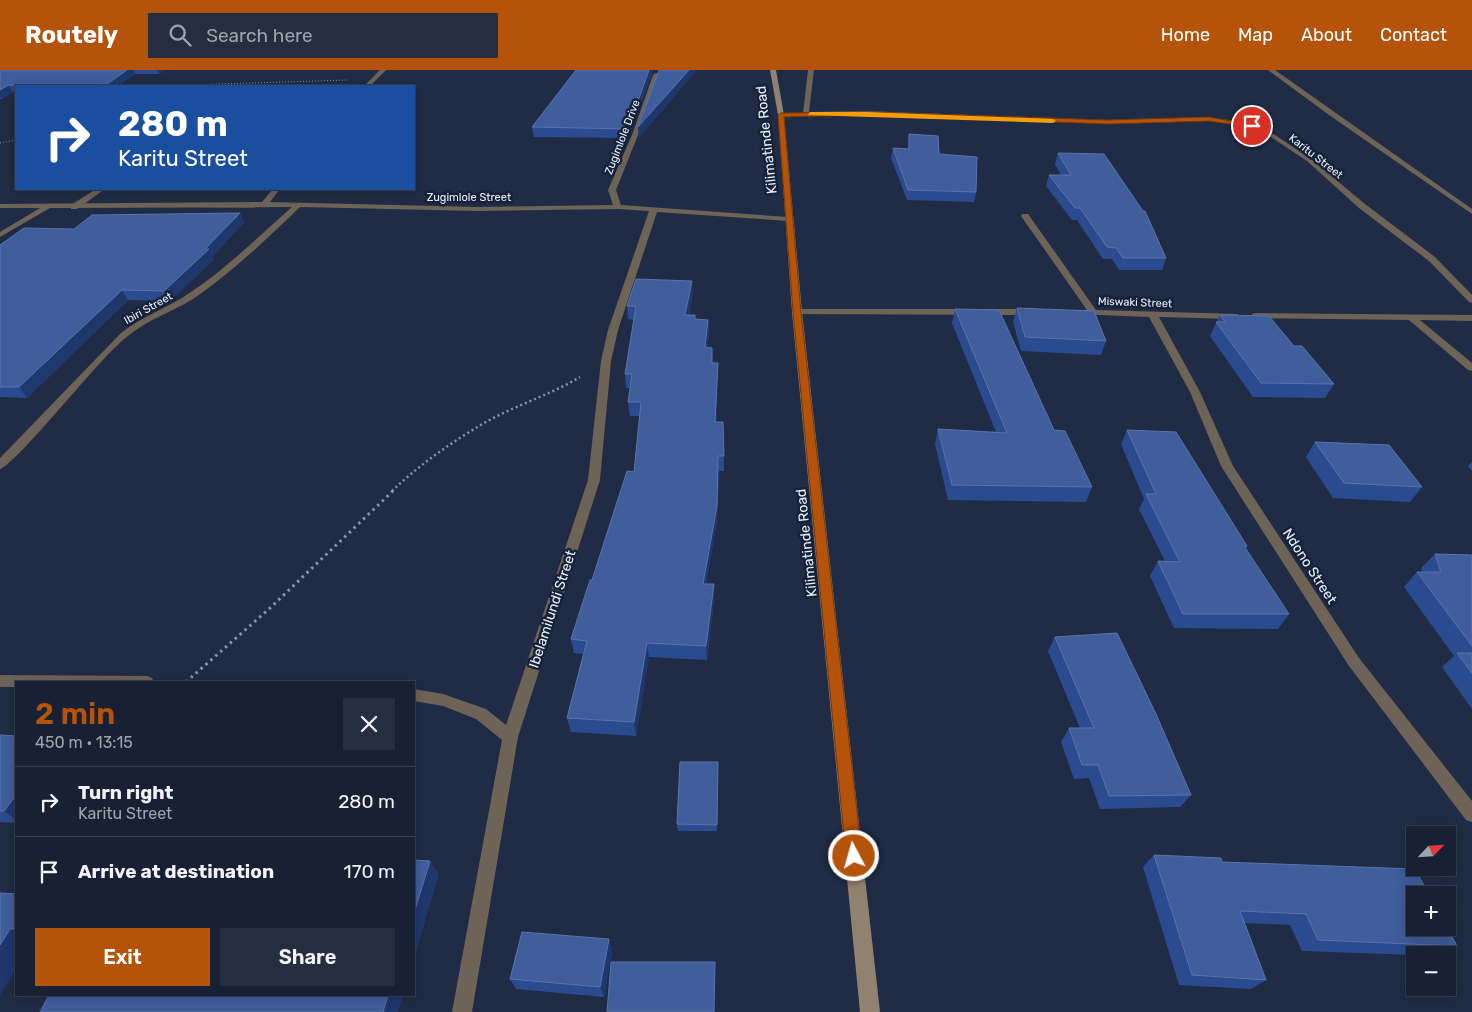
<!DOCTYPE html>
<meta charset="utf-8">
<style>
:root{--surface:#182134;--page:#252e40;--text:#f1f3f6;--muted:#9fa3ac;--line:#363e4f;--accent:#b45309}
body{margin:0;font-family:Rubik,sans-serif;background:var(--page);color:var(--text);height:100vh;display:flex;flex-direction:column;font-size:19px;white-space:nowrap}
*{box-sizing:border-box;margin:0}
p{font-size:16px;color:var(--muted)}
.icon{flex:none;width:28px;height:28px;fill:none;stroke:currentColor;stroke-width:2;stroke-linecap:round;stroke-linejoin:round}
.map{position:relative;flex:1;overflow:hidden}
.panel{position:absolute;left:15px;top:611px;width:400px;height:315px;display:flex;flex-direction:column;background:var(--surface);border-radius:0px;box-shadow:0 2px 12px #0003,0 0 0 1px var(--line)}
.panel>*{flex:none}
.banner{position:absolute;left:15px;top:15px;width:400px;height:105px;border-radius:0px;box-shadow:0 2px 12px #0003,0 0 0 1px var(--line);background:#1a4fa0;color:#fff;overflow:hidden}
.needle{width:32px;rotate:65deg}
.fabs{position:absolute;left:1406px;top:756px;display:grid;gap:10px}
.fabs a{display:grid;place-items:center;width:50px;height:50px;border-radius:0px;background:var(--surface);box-shadow:0 2px 12px #0003,0 0 0 1px var(--line);font-size:25px}
.pin{position:absolute;display:grid;place-items:center;width:42px;height:42px;color:#fff;margin:-21px;border:2px solid #fff;border-radius:50%;box-shadow:0 1px 5px #0007}
.me{position:absolute;width:55px;margin:-28px;rotate:354deg;stroke-linejoin:round;filter:drop-shadow(0 0 4px #0008)}
.turn{display:flex;align-items:center;gap:18px;height:105px;padding:0 20px;font-size:22px}
.turn .icon{width:65px;height:65px;stroke-width:2.5}
.turn b{display:block;font-size:35px;line-height:42px}
.round{display:grid;place-items:center;flex:none;width:52px;height:52px;border-radius:0px;background:var(--page)}
.headline{display:flex;align-items:center;justify-content:space-between;height:85px;padding:0 20px}
h1{font-size:30px;font-weight:600;line-height:38px;color:var(--accent)}
.action{display:flex;gap:10px;margin-top:auto;padding:10px 20px}
.action a{flex:1;height:58px;border-radius:0px;background:var(--accent);color:#fff;font-size:20px;font-weight:600;line-height:58px;text-align:center}
.action a+a{background:var(--page);color:var(--text)}
ul{padding:0;list-style:none}
li{display:flex;align-items:center;gap:15px;height:70px;padding:0 20px;border-top:1px solid var(--line)}
li div{flex:1}
li b{display:block;font-size:19px}
li em{font-style:normal}
header{display:flex;align-items:center;gap:30px;box-sizing:border-box;height:70px;padding:0 25px;background:var(--accent);color:#fff}
header strong{font-size:24px}
nav{display:flex;gap:28px;margin-inline-start:auto;font-size:18px}
.search{width:350px;height:45px;background:var(--page);display:flex;align-items:center;gap:12px;box-sizing:border-box;padding:0 18px;border-radius:0px;color:var(--muted);font-size:19px}
.map>svg:first-child{display:block}
.lines{fill:none;stroke-linecap:round;stroke-linejoin:round}
.path-far2{stroke:#8b94a7;stroke-width:1;stroke-dasharray:1 2;stroke-linecap:butt}
.path-far1{stroke:#8b94a7;stroke-width:2.5;stroke-dasharray:2 3;stroke-linecap:butt}
.path{stroke:#8b94a7;stroke-width:3;stroke-dasharray:2.5 4;stroke-linecap:butt}
.service{fill:#6d6357;fill-rule:evenodd}
.minor{fill:#6d6357;fill-rule:evenodd}
.secondary{fill:#91816f;fill-rule:evenodd}
.wall{fill:#2b4b90}
.shaded-wall{fill:#1e376d}
.building{fill:#405d9c;stroke:#5a74ab}
.route{fill:#b45309;stroke:#753606}
.slow{fill:#f59e0b}
.labels{text-anchor:middle;stroke-width:5;stroke-linejoin:round;paint-order:stroke}
.far-street-label{font-size:11px;fill:#eaf1fe;stroke:#16223a}
.street-label{font-size:14px;fill:#eaf1fe;stroke:#16223a}
</style>
<header>
<strong>Routely</strong>
<div class="search"><svg class="icon" aria-label="search" viewBox="0 0 24 24"><circle cx="10" cy="10" r="6"/><path d="M15 15l6 6"/></svg>Search here</div>
<nav><a>Home</a><a>Map</a><a>About</a><a>Contact</a></nav>
</header>
<div class="map">
<svg width="1472" height="942" viewBox="0 0 1472 942">
<rect width="100%" height="100%" fill="#202c45"/>
<g class="lines">
<g class="path-far2">
<path d="M153,16l195,-6"/>
<path d="M0,73l16,-3"/>
</g>
<path class="path-far1" d="M392,421c27,-26 61,-50 94,-69 30,-17 64,-27 94,-45"/>
<path class="path" d="M186,612l83,-73 125,-119"/>
<path class="service" d="M96,119h9l-28,20h-6v-4z"/>
<g class="minor">
<path d="M380,0h6l-16,16h-6z"/>
<path d="M808,0h6l-5,42 57,-1 241,9 102,-3 45,7 21,11 36,24 54,45 70,53 37,38v8l-3,-1 -40,-41 -70,-53 -52,-47 -36,-24 -21,-10 -41,-6 -102,3 -241,-9 -87,1 2,-3h22z"/>
<path d="M1268,0h7l197,139v5l-143,-99z"/>
<path d="M656,3l3,2 -21,60 -22,55 5,15 167,12 4,2 -4,2 -131,-9 -39,118 -7,31 -11,119 -82,257 -46,275h-20l50,-272 -26,-21 -33,-13 -29,-5v-12l29,5 43,15 20,16 82,-245 13,-119 7,-31 41,-119 -31,-2 -141,2 -177,-4c-32,31 -65,62 -101,88 -20,14 -43,21 -63,35 -20,14 -36,33 -52,51 -13,14 -71,84 -84,88v-11l121,-125c21,-17 47,-25 70,-41 36,-24 68,-56 101,-85l-242,1 -50,29v-5l40,-24h-40v-4l262,-2 11,-13h7l-10,13 207,5 136,-2 -5,-15 24,-55 21,-60z"/>
<path d="M1022,144h6l68,96 142,4v4l-3,1 -76,-2 41,75 33,74 126,192 113,143v21l-6,-2 -117,-154 -128,-200 -31,-74 -41,-75 -75,-3v-4h13l-66,-94z"/>
<path d="M797,239h235l5,3 -5,3 -238,-1 -2,-2z"/>
<path d="M1255,243l217,2v6l-52,-1 52,43v8l-4,-1 -59,-50 -157,-2v-4z"/>
<path d="M0,605l147,1 5,2 2,4h-138v5h-16z"/>
</g>
<path class="secondary" d="M770,0h6l8,45 18,197 78,700h-20l-68,-700 -14,-197z"/>
</g>
<g class="wall">
<path d="M0,0h164l-5,4h-24l-18,12h-101v6h-3l-11,7h-2z"/>
<path d="M576,0h76v3l-24,65 -94,-1 -2,-10z"/>
<path d="M909,64l30,20 37,38 -2,10 -67,-2 -16,-42 2,-10 15,1z"/>
<path d="M1058,83l108,105 -4,12h-43l-7,-11h-9l-26,-39h-5l-26,-34 3,-11h12l-6,-11z"/>
<path d="M240,143l4,9 -32,35 2,2 -44,42 -42,-1 -101,98 -27,-1v-152l74,-16z"/>
<path d="M693,225l-4,20h6v4l13,1 1,14 -2,14 6,15h5l-2,59h7l1,49h-5l-2,50 -11,63 8,15 -7,61 -58,-3 -13,79 -65,-4 -4,-14 16,-64 -9,-1 -3,-14 21,-59 42,-108 6,-56h-10l-2,-14 2,-14h-4l-1,-14 9,-54 -6,-1 -1,-13z"/>
<path d="M1017,238l89,33 -5,14 -80,-4 -8,-29z"/>
<path d="M955,239l99,121 38,57 -6,15 -138,-2 -13,-56 3,-15 58,3 -44,-109z"/>
<path d="M1220,245l74,31 40,38 -9,14 -72,-1 -43,-61z"/>
<path d="M1127,360l120,116 -1,3 43,65 -11,15 -104,-1 -24,-52 8,-15h7l-26,-52 5,-10 -23,-55z"/>
<path d="M1315,372l107,45 -12,15 -77,-4 -27,-41z"/>
<path d="M1472,392v9l-4,-5z"/>
<path d="M1435,484l37,1v154l-30,-42 12,-11 -50,-69 13,-15h6l-2,-4z"/>
<path d="M1055,567l136,158 -11,12 -80,2 -11,-31 -15,1 -13,-37 8,-14h11l-32,-77z"/>
<path d="M0,665l16,1v87l-16,-1z"/>
<path d="M718,692l-1,69h-39l-1,-7z"/>
<path d="M1154,785l68,7 235,84 -18,9h-24l-113,-4 -12,-26 -45,-2 21,57 -15,9 -72,-4 -36,-118z"/>
<path d="M609,869l3,11 -8,47 -88,-8 -6,-10z"/>
</g>
<g class="shaded-wall">
<path d="M127,0h7l1,4 -18,12h-8l-2,-2z"/>
<path d="M157,0h7l-5,4z"/>
<path d="M649,0h3v3l-24,65v-9z"/>
<path d="M689,0h8l-58,68 -1,-11z"/>
<path d="M9,15l4,7 -11,7 -2,-3v-6z"/>
<path d="M240,143l4,9 -32,35 2,2 -44,42 -6,-10z"/>
<path d="M692,211l1,14 -7,33 -1,-13z"/>
<path d="M122,220l6,10 -101,98 -8,-11z"/>
<path d="M708,250l1,14 -3,27 -1,-14z"/>
<path d="M718,293v14l-2,60 -1,-15z"/>
<path d="M718,386l-1,65 -14,77v-14z"/>
<path d="M714,514v15l-7,61 -1,-14z"/>
<path d="M647,573l2,14 -13,79 -2,-14z"/>
<path d="M16,725v25l-12,-9z"/>
<path d="M430,791l9,13 -25,85v-46z"/>
<path d="M10,859l6,4v36l-16,26v-50z"/>
<path d="M609,869l3,11 -8,47 -4,-10z"/>
<path d="M715,892v50h-1z"/>
<path d="M388,925h15l-5,17h-15z"/>
</g>
<g class="building">
<path d="M0,0h127l-20,14 -98,1 -9,5z"/>
<path d="M576,0h73l-21,59 -96,-2z"/>
<path d="M659,0h30l-51,57z"/>
<path d="M909,64l29,2 1,18 38,3 -1,35 -68,-2 -15,-42 16,1z"/>
<path d="M1058,83l46,1 39,57h2l21,47h-43l-7,-10 -9,-1 -27,-39h-5l-26,-33h22z"/>
<path d="M240,143l-35,36h4l-45,42 -42,-1 -103,97h-19v-142l24,-17 50,1 18,-14z"/>
<path d="M636,209l56,2 -7,34h10v4l13,1 -3,27 7,1v15h6l-3,59h8l1,34h-6l-1,50 -14,78h11l-8,62 -59,-3 -13,79 -67,-4 20,-77 -16,-2 19,-59h2l35,-109 7,1 7,-70h-13l4,-28h-7l11,-68h-9z"/>
<path d="M1017,238l77,3 12,30 -81,-4z"/>
<path d="M955,239l44,1 55,120 11,1 27,56 -140,-2 -14,-56 69,4z"/>
<path d="M1220,245l49,1 25,30h8l32,38 -73,-1 -45,-61h9z"/>
<path d="M1127,360l49,2 71,114h-3l45,68h-106l-25,-53 22,1 -34,-68h10z"/>
<path d="M1315,372l74,3 33,42 -78,-4z"/>
<path d="M1435,484l37,1v91l-55,-74h24z"/>
<path d="M1117,563l39,81 35,81 -82,1 -11,-31h-16l-13,-37h25l-39,-91z"/>
<path d="M1457,583h15v20z"/>
<path d="M0,665l16,1v59l-12,16h-4z"/>
<path d="M680,692h38l-1,63 -40,-1z"/>
<path d="M1154,785l67,3 1,4 193,7 14,26h-14v33h32l10,18 -139,-6 -12,-26 -66,-3 26,69 -74,-5z"/>
<path d="M414,790l16,1 -16,52z"/>
<path d="M0,823l16,1v35h-6l-10,16z"/>
<path d="M522,862l87,7 -9,48 -90,-8z"/>
<path d="M611,892h104l-1,50h-107z"/>
<path d="M49,925h339l-5,17h-343z"/>
</g>
<path class="route" d="M866,42l241,8 102,-3 46,9 -3,1 -43,-6 -102,3 -241,-9 -82,2 17,195 61,544 -3,6 -5,2 -6,-2 -2,-6 -53,-544 -15,-197 3,-2z"/>
<path class="slow" d="M810,42h56l187,7 3,2 -3,2 -245,-8z"/>
<g class="labels">
<g class="far-street-label">
<text transform="translate(622 67) rotate(-69)" y="4">Zugimlole Drive</text>
<text transform="translate(1316 86) rotate(38)" y="4">Karitu Street</text>
<text x="469" y="131">Zugimlole Street</text>
<text transform="translate(1135 232) rotate(2)" y="4">Miswaki Street</text>
<text transform="translate(148 238) rotate(-29)" y="4">Ibiri Street</text>
</g>
<g class="street-label">
<text transform="translate(766 70) rotate(-96)" y="5">Kilimatinde Road</text>
<text transform="translate(806 473) rotate(-96)" y="5">Kilimatinde Road</text>
<text transform="translate(1310 496) rotate(57)" y="5">Ndono Street</text>
<text transform="translate(552 539) rotate(-72)" y="5">Ibelamilundi Street</text>
</g>
</g>
</svg>
<div class="fabs">
<a><svg class="needle" viewBox="-14 -14 28 28"><path d="M0-13l5 13h-10z" fill="#e53935"/><path d="M0 13l5-13h-10z" fill="#9fa3ac"/></svg></a>
<a>+</a>
<a>−</a>
</div>
<div class="pin" style="left:1252px;top:56px;background:#d93025"><svg class="icon" aria-label="arrive" viewBox="0 0 24 24"><path d="M6 21V4h12l-3 4 3 4H6"/></svg></div>
<svg class="me" style="left:854px;top:786px" viewBox="-20 -20 40 40"><circle r="17" fill="#b45309" stroke="#fff" stroke-width="3"/><path d="M0-11L8 9 0 5-8 9z" fill="#fff"/></svg>
<div class="banner">
<div class="turn"><svg class="icon" aria-label="right" viewBox="0 0 24 24"><path d="M7 20v-9h11M14 6l5 5-5 5"/></svg><div><b>280 m</b>Karitu Street</div></div>
</div>
<section class="panel">
<div class="headline"><div><h1>2 min</h1><p>450 m · 13:15</p></div><a class="round"><svg class="icon" aria-label="close" viewBox="0 0 24 24"><path d="M6 6l12 12M18 6L6 18"/></svg></a></div>
<ul>
<li><svg class="icon" aria-label="right" viewBox="0 0 24 24"><path d="M7 20v-9h11M14 6l5 5-5 5"/></svg><div><b>Turn right</b><p>Karitu Street</p></div><em>280 m</em></li>
<li><svg class="icon" aria-label="arrive" viewBox="0 0 24 24"><path d="M6 21V4h12l-3 4 3 4H6"/></svg><div><b>Arrive at destination</b></div><em>170 m</em></li>
</ul>
<div class="action"><a>Exit</a><a>Share</a></div>
</section>
</div>
